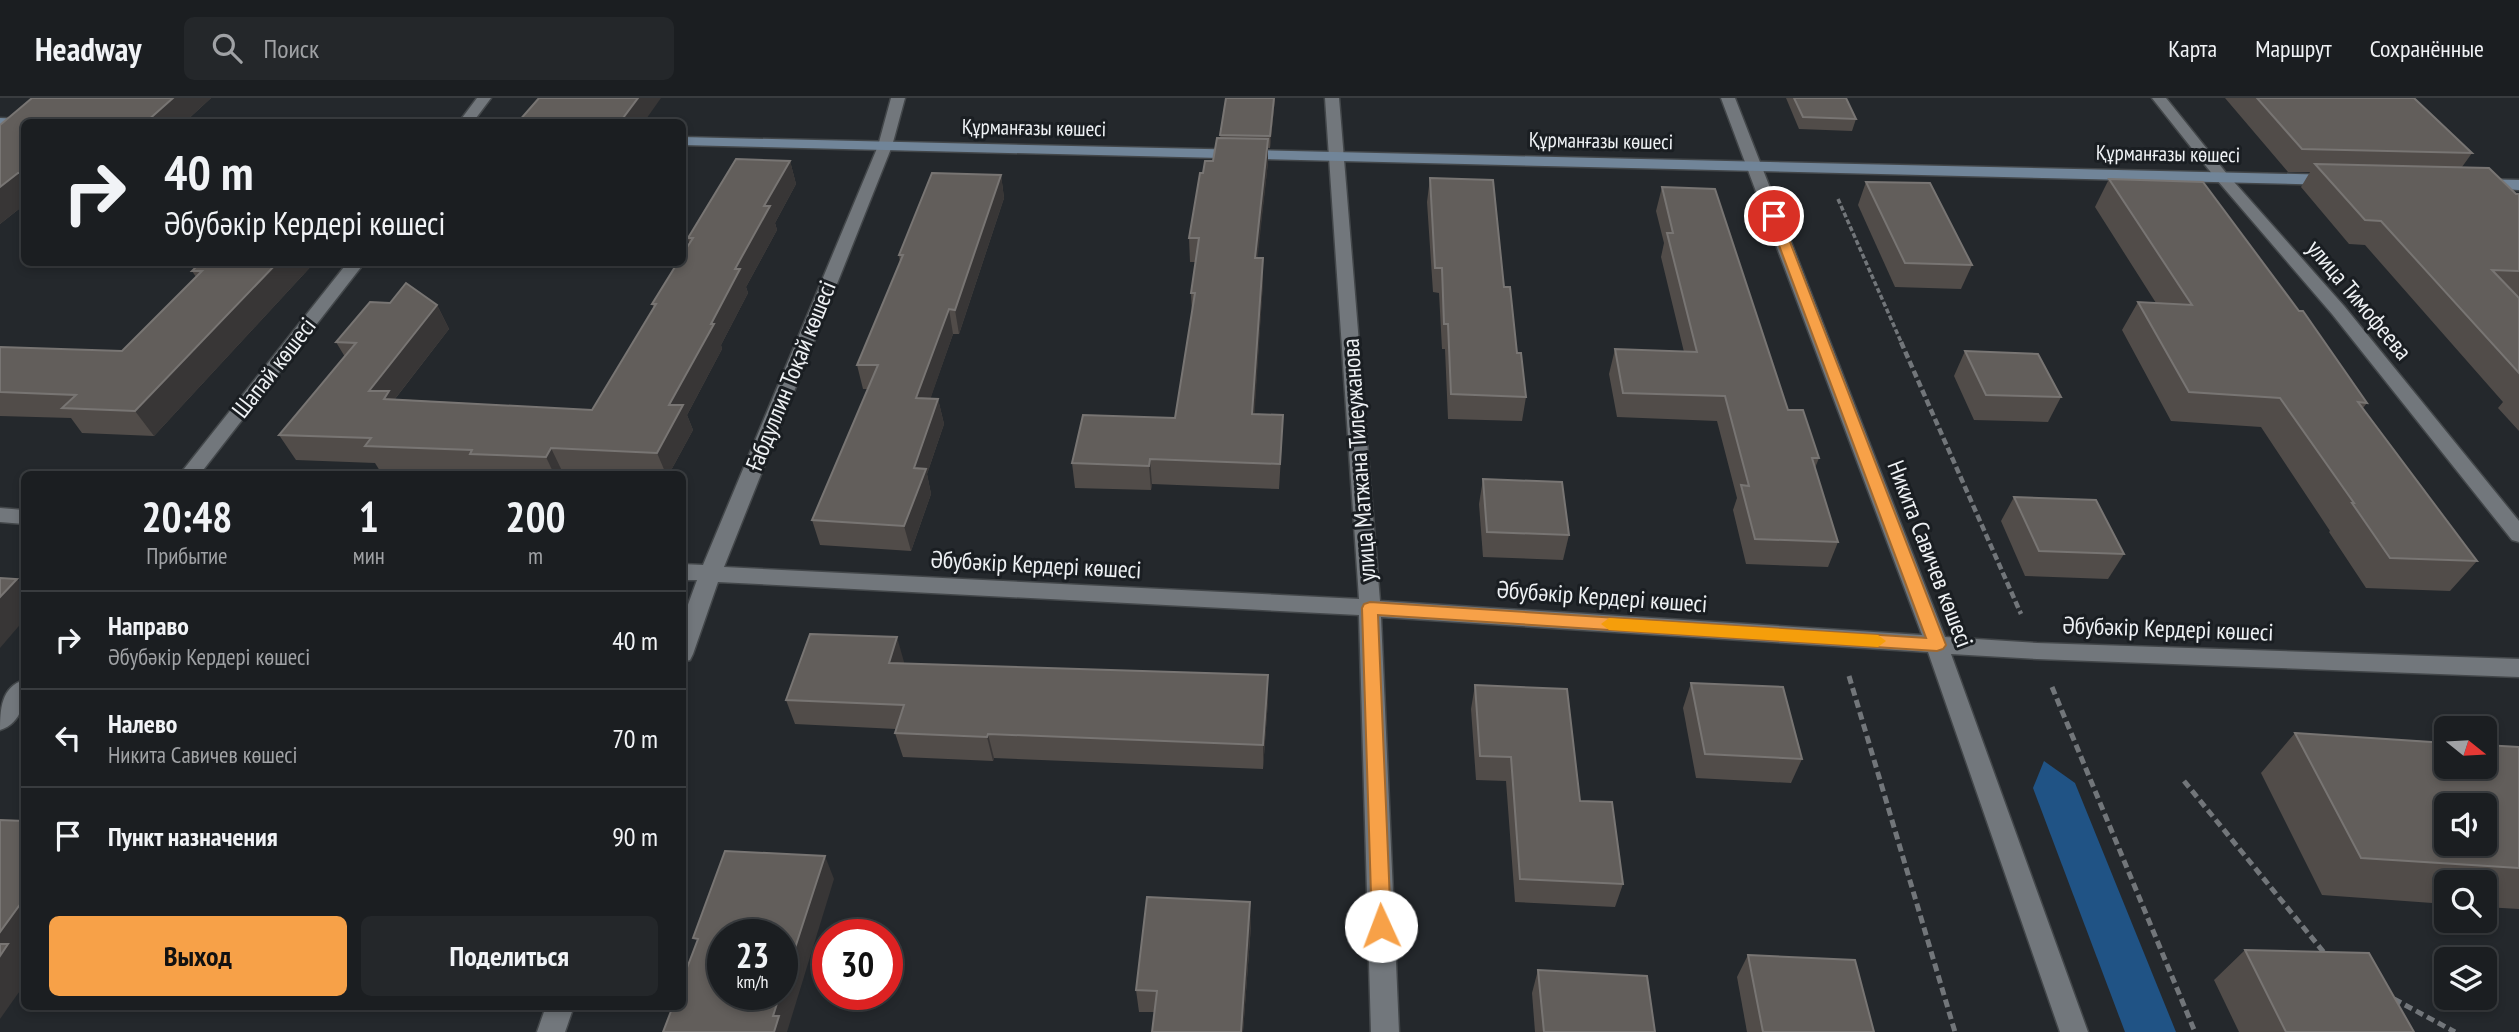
<!DOCTYPE html>
<html lang="ru">
<meta charset="utf-8">
<style>
:root{--surface:#1b1e21;--page:#24272a;--text:#f1f3f6;--muted:#a0a2a5;--line:#393c3f;--accent:#f7a148}
body{margin:0;font-family:"PT Sans Narrow",sans-serif;background:var(--page);color:var(--text);height:100vh;display:flex;flex-direction:column;font-size:26px;white-space:nowrap}
*{box-sizing:border-box;margin:0}
p{font-size:23px;color:var(--muted)}
.icon{flex:none;width:38px;height:38px;fill:none;stroke:currentColor;stroke-width:2;stroke-linecap:round;stroke-linejoin:round}
.map{position:relative;flex:1;overflow:hidden}
.drawer{position:absolute;left:21px;top:373px;width:665px;height:539px;display:flex;flex-direction:column;background:var(--surface);border-radius:10px;box-shadow:0 4px 10px #0003,0 0 0 2px var(--line)}
.drawer>*{flex:none}
.hud{position:absolute;left:21px;top:21px;width:665px;height:147px;border-radius:10px;box-shadow:0 4px 10px #0003,0 0 0 2px var(--line);background:#1b1e21;color:var(--text);overflow:hidden}
.needle{width:46px;rotate:108deg}
.controls{position:absolute;left:2434px;top:618px;display:grid;gap:14px}
.controls a{display:grid;place-items:center;width:63px;height:63px;border-radius:10px;background:var(--surface);box-shadow:0 4px 10px #0003,0 0 0 2px var(--line);font-size:35px}
.speed{position:absolute;left:707px;top:821px;display:flex;gap:14px;font-size:35px;font-weight:700;text-align:center}
.speed>*{display:grid;place-content:center;width:91px;height:91px;border-radius:50%;background:var(--surface);box-shadow:0 4px 10px #0003,0 0 0 2px var(--line);line-height:1}
.speed small{font-size:18px;font-weight:400}
.speed .limit{border:10px solid #d22;background:#fff;color:#111}
.pin{position:absolute;display:grid;place-items:center;width:60px;height:60px;color:#fff;margin:-30px;border:4px solid #fff;border-radius:50%;box-shadow:0 2px 7px #0007}
.me{position:absolute;width:77px;margin:-38px;rotate:358deg;stroke-linejoin:round;filter:drop-shadow(0 0 5px #0008)}
.turn{display:flex;align-items:center;gap:24px;height:147px;padding:0 28px;font-size:32px}
.turn .icon{width:91px;height:91px;stroke-width:2.5}
.turn b{display:block;font-size:49px;line-height:60px}
.eta{display:flex;justify-content:space-evenly;align-items:center;height:119px;text-align:center}
.eta b{font-size:42px;font-weight:600;line-height:49px}
.action{display:flex;gap:14px;margin-top:auto;padding:14px 28px}
.action a{flex:1;height:80px;border-radius:10px;background:var(--accent);color:#111;font-size:28px;font-weight:600;line-height:80px;text-align:center}
.action a+a{background:var(--page);color:var(--text)}
ul{padding:0;list-style:none}
li{display:flex;align-items:center;gap:21px;height:98px;padding:0 28px;border-top:2px solid var(--line)}
li div{flex:1}
li b{display:block;font-size:26px}
li em{font-style:normal}
header{display:flex;align-items:center;gap:42px;box-sizing:border-box;height:98px;padding:0 35px;background:var(--surface);border-bottom:2px solid var(--line)}
header strong{font-size:33px}
nav{display:flex;gap:38px;margin-inline-start:auto;font-size:24px}
.search{width:490px;height:63px;background:var(--page);display:flex;align-items:center;gap:18px;box-sizing:border-box;padding:0 24px;border-radius:10px;color:var(--muted);font-size:26px}
.map>svg:first-child{display:block}
.forest{fill:#205385}
.lines{fill:none;stroke-linecap:round;stroke-linejoin:round}
.street-casing{stroke:#43474a;stroke-width:3}
.secondary-casing{stroke:#43474a;stroke-width:3}
.path-far2{stroke:#72767a;stroke-width:3.5;stroke-dasharray:5 2.5;stroke-linecap:butt}
.path-far1{stroke:#72767a;stroke-width:4.5;stroke-dasharray:7 3.5;stroke-linecap:butt}
.path{stroke:#72767a;stroke-width:5;stroke-dasharray:8 4.5;stroke-linecap:butt}
.street{fill:#72777c;fill-rule:evenodd}
.secondary{fill:#718599;fill-rule:evenodd}
.wall{fill:#514c49}
.shaded-wall{fill:#383636}
.building{fill:#625e5b;stroke:#787573;stroke-width:2;fill-rule:evenodd}
.route{fill:#f7a148;stroke:#a1692f;stroke-width:2}
.slow{fill:#f59e0b}
.labels{text-anchor:middle;stroke-width:6;stroke-linejoin:round;paint-order:stroke}
.far-street-label{font-size:21px;fill:#eef1f4;stroke:#1a1e22}
.street-label{font-size:24px;fill:#eef1f4;stroke:#1a1e22}
</style>
<header>
<strong>Headway</strong>
<div class="search"><svg class="icon" aria-label="search" viewBox="0 0 24 24"><circle cx="10" cy="10" r="6"/><path d="M15 15l6 6"/></svg>Поиск</div>
<nav><a>Карта</a><a>Маршрут</a><a>Сохранённые</a></nav>
</header>
<div class="map">
<svg width="2519" height="934" viewBox="0 0 2519 934">
<rect width="100%" height="100%" fill="#24282c"/>
<path class="forest" d="M2044,663l31,22 101,249h-51l-92,-244z"/>
<g class="lines">
<defs>
<g id="street">
<path d="M477,0h14l-18,24h-14z"/>
<path d="M891,0h14l-13,48 -168,421 635,32 -34,-501h14l41,503 542,34 -201,-537h14l210,539 92,6 482,16v18l-482,-18 -86,-5 137,378h-28l-132,-380 -547,-35 18,415h-28l-12,-417 -641,-33 -25,72 -3,6 -8,2v-41l15,-41h-15v-16l21,1 175,-419z"/>
<path d="M2152,0h14l61,76 117,132 175,215v21l-7,-2 -180,-226 -115,-134z"/>
<path d="M348,164h17l-165,212h-20z"/>
<path d="M0,410l24,2v14l-24,-2z"/>
<path d="M24,582c2,20 -2,43 -24,50 0,-20 1,-43 24,-50z"/>
<path d="M546,908h28l-9,26h-28z"/>
</g>
<g id="secondary">
<path d="M0,20l24,1 7,3h-7v5l-24,-1z"/>
<path d="M682,39l1653,38 8,5 -8,5 -1653,-40z"/>
<path d="M2479,81l40,1v10l-45,-3 -3,-3 3,-3z"/>
</g>
</defs>
<use href="#street" class="street-casing"/>
<use href="#secondary" class="secondary-casing"/>
<path class="path-far2" d="M1838,101l64,145"/>
<path class="path-far1" d="M1901,244l120,272"/>
<g class="path">
<path d="M1849,578l106,356"/>
<path d="M2052,589l143,345"/>
<path d="M2184,683l142,174"/>
<path d="M2394,901l61,33"/>
</g>
<use href="#street" class="street"/>
<use href="#secondary" class="secondary"/>
</g>
<g class="wall">
<path d="M32,0h179l-26,24h-161v83l-24,19v-99z"/>
<path d="M1226,0h49l-5,50h-2v14l-11,96 6,24 -9,132 28,26 -3,49 -127,-5 -1,6 -76,-2 -3,-25 103,-45 17,-106 -1,-19 5,-31h-6l-1,-24 14,-65 10,-12 7,-23z"/>
<path d="M1786,0h60l10,21 -4,12 -53,-2z"/>
<path d="M2225,0h189l58,55 -10,14 54,27h3v102h-2l2,2v133l-21,-23 5,-6 -138,-157 -16,-1 -48,-57 9,-15h-22z"/>
<path d="M790,63l6,23 -21,39 2,7 -31,57 2,6 -27,52 1,4 -35,66 6,15 -24,44 -106,-1 -1,1h-100l-82,-3 -5,-8 -79,-3 -17,-25 66,-78 -9,-15 101,-37 12,24 -54,70 197,11 62,-102 -2,-4 37,-60 -1,-6z"/>
<path d="M1001,77l3,23 -45,136h-6l-23,65h8l6,25 -17,50 4,20 -20,57 -91,-6 -8,-25 56,-131h-5l-6,-24 43,-103 -1,-7z"/>
<path d="M1430,80l74,109 22,110 -4,24 -74,-2 -3,-70h-3l-3,-56 -6,-1 -6,-90z"/>
<path d="M2109,81l258,224 -4,5 114,153 -27,30 -84,-3 -37,-56 1,-1 -69,-104 -90,-6 -49,-91 16,-28 18,1 -61,-96z"/>
<path d="M1866,84l106,83 -11,24 -66,-2 -37,-82z"/>
<path d="M1662,89l126,223 31,48 -4,10 23,74 -10,25 -82,-3 -13,-54 4,-12 -20,-77 -100,-4 -8,-43 6,-25 69,3 -23,-95 3,-14 -8,-32z"/>
<path d="M201,164h114l-161,174 -72,-3 -11,-15 -71,-2v-69l122,4 74,-74 -4,-6z"/>
<path d="M1965,253l96,46 -13,25 -74,-2 -20,-44z"/>
<path d="M1483,381l86,56 -6,25 -80,-3 -4,-53z"/>
<path d="M2014,399l110,57 -16,25 -83,-3 -24,-55z"/>
<path d="M904,564l-1,1 365,37 -5,69 -269,-11 -1,3 -90,-4 -8,-24 1,-4 -101,-5 -9,-24z"/>
<path d="M1691,585l111,76 -11,24 -95,-5 -13,-70z"/>
<path d="M1475,587l105,116 43,83 -8,23 -100,-5 -9,-121 -30,-1 -5,-71z"/>
<path d="M2295,635l224,14v162l-34,-2v-25h-39v22l-124,-9 -61,-122z"/>
<path d="M1251,827l-8,107h-91l3,-20h-16l-3,-22z"/>
<path d="M2245,852l169,82h-175l-25,-52z"/>
<path d="M1748,857l126,77h-127l-10,-55z"/>
<path d="M1538,872l117,62h-120l-3,-39z"/>
</g>
<g class="shaded-wall">
<path d="M173,0h38l-26,24h-39z"/>
<path d="M638,0h23l-17,24h-24z"/>
<path d="M1274,0h1l-5,50v-12z"/>
<path d="M1268,41v23l-13,120v-24z"/>
<path d="M790,63l6,23 -21,39 2,7 -31,57 2,6 -27,52 1,4 -35,66 6,15 -24,44h-3l-9,-21 12,-48 95,-199z"/>
<path d="M18,75l6,9v23l-24,19v-37z"/>
<path d="M1001,77l3,23 -45,136 -4,-24z"/>
<path d="M1263,160v24l-10,157 -1,-25z"/>
<path d="M278,164h37l-161,174 -19,-25z"/>
<path d="M437,207l12,24 -55,71 9,16 -34,-25z"/>
<path d="M949,211l4,25 -31,89 -6,-25z"/>
<path d="M938,301l6,25 -17,50 4,20 -20,57 -7,-25 10,-58z"/>
<path d="M551,350l12,25 -1,1h-8l-8,-17z"/>
<path d="M1150,361l2,25 -1,6 -2,-24z"/>
<path d="M17,481l7,8v33l-24,28v-51z"/>
<path d="M897,539l7,25 -8,26 -7,-25z"/>
<path d="M1268,577v25l-5,69v-24z"/>
<path d="M988,636l6,24 -1,3 -6,-24z"/>
<path d="M825,758l9,23 -47,153h-13l-1,-16 7,-22h2v-6z"/>
<path d="M24,801v86l-24,34v-87z"/>
<path d="M1250,804l1,23 -8,107h-2z"/>
</g>
<g class="building">
<path d="M32,0h141l-27,24h-122v51h-6l-18,14v-62z"/>
<path d="M539,0h99l-18,24h-102z"/>
<path d="M1226,0h48l-4,38 -50,-1z"/>
<path d="M1794,0h52l10,21 -53,-2z"/>
<path d="M2257,0h157l58,55 -170,-4z"/>
<path d="M1217,40l51,1 -13,119h8l-11,156 31,1 -3,49 -130,-5 -1,7 -77,-3 11,-48 92,3 20,-125h-4l8,-55h-10l11,-65h3l2,-12h8z"/>
<path d="M736,61l54,2 -26,45h6l-35,63h5l-29,55h3l-45,81h14l-26,48 -106,-5 -5,9 -76,-3 2,-4 -107,-4 6,-8 -92,-3 77,-92 -20,-1 34,-40 20,1 16,-20 31,22 -68,86h20l-5,8 208,11 64,-106h-4l26,-42h4v-7l11,-17h-5z"/>
<path d="M2315,66l174,4 27,26h3v77l-27,-1 27,28v75l-138,-152 -16,-1z"/>
<path d="M932,75l69,2 -46,135 -6,-1 -33,89 22,1 -24,69 12,1 -22,57 -92,-6 66,-155h-21l46,-110h-4z"/>
<path d="M1430,80l63,2 11,107h6l7,66h4l5,44 -75,-3 -3,-70h-4l-2,-56h-7z"/>
<path d="M2109,81l94,3 96,129h4l64,92 -9,-1 119,159 -87,-3 -38,-55h2l-74,-105 -91,-6 -51,-90 54,3z"/>
<path d="M1866,84l64,1 42,82 -67,-2z"/>
<path d="M1662,89l53,2 73,221h15l16,48h-7l26,84 -83,-3 -14,-54 8,1 -24,-90 -102,-3 -8,-44 82,3 -30,-119h6z"/>
<path d="M201,164h77l-143,149 -73,-3 14,-13 -76,-3v-45l122,4 80,-80h-10z"/>
<path d="M1965,253l73,3 23,43 -75,-2z"/>
<path d="M1483,381l79,3 7,53 -82,-3z"/>
<path d="M2014,399l82,3 28,54 -85,-3z"/>
<path d="M0,480l17,1 -17,18z"/>
<path d="M810,536l87,3 -8,26 379,12 -5,70 -275,-11 -1,3 -92,-4 9,-28 -118,-5z"/>
<path d="M1691,585l92,4 19,72 -97,-5z"/>
<path d="M1475,587l92,4 13,112 32,1 11,82 -103,-5 -9,-122 -31,-1z"/>
<path d="M2295,635l151,10v23h39v-21l34,2v121l-158,-10zM2446,707h39v39h-39z"/>
<path d="M0,722l24,1v78l-24,33z"/>
<path d="M725,753l100,5 -43,132v-54h-59v60h57l-7,22h6l-5,16h-111l10,-26h9v-25l16,-42 -5,-1z"/>
<path d="M1147,799l103,5 -9,130h-89l5,-41 -21,-1z"/>
<path d="M0,846h8l-8,12z"/>
<path d="M2245,852l124,3 45,79h-128z"/>
<path d="M1748,857l107,5 19,72h-111z"/>
<path d="M1538,872l109,6 8,56h-111z"/>
</g>
<path class="route" d="M1774,114l6,4 166,429 -3,4 -6,2 -559,-36 13,311 -3,6 -7,3 -7,-3 -2,-6 -10,-318 2,-4 6,-2 556,36 -158,-422z"/>
<path class="slow" d="M1609,520l269,17 8,6 -8,6 -269,-17 -8,-6z"/>
<g class="labels">
<g class="far-street-label">
<text transform="translate(1034 30) rotate(1)" y="7">Құрманғазы көшесі</text>
<text transform="translate(1601 43) rotate(1)" y="7">Құрманғазы көшесі</text>
<text transform="translate(2168 56) rotate(1)" y="7">Құрманғазы көшесі</text>
</g>
<g class="street-label">
<text transform="translate(2359 202) rotate(50)" y="8">улица Тимофеева</text>
<text transform="translate(274 270) rotate(-52)" y="8">Шапай көшесі</text>
<text transform="translate(791 278) rotate(-68)" y="8">Ғабдуллин Тоқай көшесі</text>
<text transform="translate(1359 362) rotate(-94)" y="8">улица Матжана Тилеужанова</text>
<text transform="translate(1930 456) rotate(69)" y="8">Никита Савичев көшесі</text>
<text transform="translate(1036 467) rotate(3)" y="8">Әбубәкір Кердері көшесі</text>
<text transform="translate(1602 499) rotate(4)" y="8">Әбубәкір Кердері көшесі</text>
<text transform="translate(2168 531) rotate(2)" y="8">Әбубәкір Кердері көшесі</text>
</g>
</g>
</svg>
<div class="controls">
<a><svg class="needle" viewBox="-14 -14 28 28"><path d="M0-13l5 13h-10z" fill="#e53935"/><path d="M0 13l5-13h-10z" fill="#a0a2a5"/></svg></a>
<a><svg class="icon" aria-label="sound" viewBox="0 0 24 24"><path d="M4 9h4l5-4v14l-5-4H4zM17 9q2 3 0 6"/></svg></a>
<a><svg class="icon" aria-label="search" viewBox="0 0 24 24"><circle cx="10" cy="10" r="6"/><path d="M15 15l6 6"/></svg></a>
<a><svg class="icon" aria-label="layers" viewBox="0 0 24 24"><path d="M12 4l9 5-9 5-9-5zM3 14l9 5 9-5"/></svg></a>
</div>
<div class="speed"><div>23<small>km/h</small></div><div class="limit">30</div></div>
<div class="pin" style="left:1774px;top:118px;background:#d93025"><svg class="icon" aria-label="arrive" viewBox="0 0 24 24"><path d="M6 21V4h12l-3 4 3 4H6"/></svg></div>
<svg class="me" style="left:1381px;top:828px" viewBox="-20 -20 40 40"><circle r="19" fill="#fff"/><path d="M0-13L10 11 0 6-10 11z" fill="#f7a148"/></svg>
<div class="hud">
<div class="turn"><svg class="icon" aria-label="right" viewBox="0 0 24 24"><path d="M7 20v-9h11M14 6l5 5-5 5"/></svg><div><b>40 m</b>Әбубәкір Кердері көшесі</div></div>
</div>
<section class="drawer">
<div class="eta">
<div><b>20:48</b><p>Прибытие</p></div>
<div><b>1</b><p>мин</p></div>
<div><b>200</b><p>m</p></div>
</div>
<ul>
<li><svg class="icon" aria-label="right" viewBox="0 0 24 24"><path d="M7 20v-9h11M14 6l5 5-5 5"/></svg><div><b>Направо</b><p>Әбубәкір Кердері көшесі</p></div><em>40 m</em></li>
<li><svg class="icon" aria-label="left" viewBox="0 0 24 24"><path d="M17 20v-9H6M10 6l-5 5 5 5"/></svg><div><b>Налево</b><p>Никита Савичев көшесі</p></div><em>70 m</em></li>
<li><svg class="icon" aria-label="arrive" viewBox="0 0 24 24"><path d="M6 21V4h12l-3 4 3 4H6"/></svg><div><b>Пункт назначения</b></div><em>90 m</em></li>
</ul>
<div class="action"><a>Выход</a><a>Поделиться</a></div>
</section>
</div>
